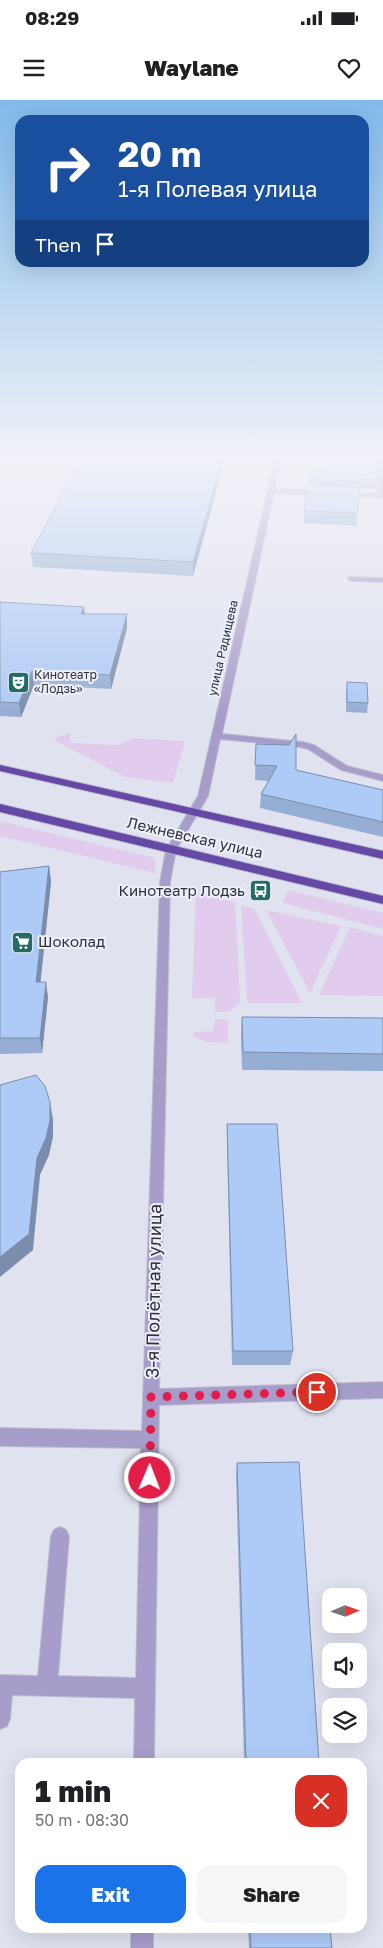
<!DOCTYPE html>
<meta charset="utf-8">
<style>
:root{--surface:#fff;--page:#f6f6f6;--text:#202124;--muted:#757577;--accent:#1a73e8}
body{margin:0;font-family:"Golos Text",sans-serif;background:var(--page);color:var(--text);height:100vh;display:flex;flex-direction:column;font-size:19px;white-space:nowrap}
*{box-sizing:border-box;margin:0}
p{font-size:16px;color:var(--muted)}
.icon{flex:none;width:28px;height:28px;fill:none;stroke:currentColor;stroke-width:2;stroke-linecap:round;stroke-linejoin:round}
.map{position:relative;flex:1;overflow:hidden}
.drawer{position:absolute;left:15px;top:1658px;width:352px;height:175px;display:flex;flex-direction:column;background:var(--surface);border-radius:15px;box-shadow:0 5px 20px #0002}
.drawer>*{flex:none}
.top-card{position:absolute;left:15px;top:15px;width:354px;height:152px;border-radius:15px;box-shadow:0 5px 20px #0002;background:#1a4fa0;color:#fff;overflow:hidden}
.needle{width:32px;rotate:88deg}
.tools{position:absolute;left:322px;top:1488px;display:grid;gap:10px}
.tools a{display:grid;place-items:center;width:45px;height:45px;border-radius:10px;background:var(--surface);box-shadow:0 5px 20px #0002;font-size:25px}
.pin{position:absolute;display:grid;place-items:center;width:42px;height:42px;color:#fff;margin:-21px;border:2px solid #fff;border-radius:50%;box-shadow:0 1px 5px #0007}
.me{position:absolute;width:55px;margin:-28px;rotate:1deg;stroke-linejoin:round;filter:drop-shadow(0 0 4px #0008)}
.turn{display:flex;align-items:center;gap:18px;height:105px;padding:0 20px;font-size:22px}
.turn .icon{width:65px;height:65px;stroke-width:2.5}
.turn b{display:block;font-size:35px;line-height:42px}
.then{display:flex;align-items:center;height:48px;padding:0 20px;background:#0003;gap:10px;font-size:19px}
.round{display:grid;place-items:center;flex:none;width:52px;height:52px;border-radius:15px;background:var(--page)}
.head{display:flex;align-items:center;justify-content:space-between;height:85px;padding:0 20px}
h1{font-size:30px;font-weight:800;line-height:38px}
.cta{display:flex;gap:10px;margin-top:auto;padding:10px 20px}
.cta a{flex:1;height:58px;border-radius:15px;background:var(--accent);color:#fff;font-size:20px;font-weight:800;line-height:58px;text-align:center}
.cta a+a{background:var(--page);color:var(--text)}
.status{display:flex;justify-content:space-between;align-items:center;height:35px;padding:0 25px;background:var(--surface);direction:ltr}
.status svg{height:14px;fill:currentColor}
header{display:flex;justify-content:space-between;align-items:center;height:65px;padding:0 20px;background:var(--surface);font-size:22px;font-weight:800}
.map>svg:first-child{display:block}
.green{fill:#e2ccee}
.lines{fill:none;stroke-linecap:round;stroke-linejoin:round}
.minor-casing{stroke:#bdbfcb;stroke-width:2}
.highway-casing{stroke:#bdbfcb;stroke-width:2}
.minor{fill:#a79dca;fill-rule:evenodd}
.highway{fill:#6648a6;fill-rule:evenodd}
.wall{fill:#96aed4}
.shaded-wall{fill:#7a8dac}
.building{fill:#aecaf6;stroke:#7a8dac}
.route{stroke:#e11d48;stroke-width:9;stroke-dasharray:0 16.2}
.labels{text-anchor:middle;stroke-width:4;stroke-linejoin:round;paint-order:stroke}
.far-street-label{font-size:12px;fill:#323339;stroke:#edeffd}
.far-poi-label{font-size:12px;fill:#323339;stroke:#edeffd;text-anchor:start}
.street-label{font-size:15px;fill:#323339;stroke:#edeffd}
.poi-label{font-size:15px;fill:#323339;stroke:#edeffd;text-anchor:end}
.near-street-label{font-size:18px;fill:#323339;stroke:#edeffd}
</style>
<div class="status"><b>08:29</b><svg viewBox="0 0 49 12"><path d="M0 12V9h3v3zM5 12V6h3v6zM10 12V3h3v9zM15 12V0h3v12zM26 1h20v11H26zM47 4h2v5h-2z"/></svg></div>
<header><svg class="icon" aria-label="menu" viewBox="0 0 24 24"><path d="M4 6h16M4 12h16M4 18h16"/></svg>Waylane<svg class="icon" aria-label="heart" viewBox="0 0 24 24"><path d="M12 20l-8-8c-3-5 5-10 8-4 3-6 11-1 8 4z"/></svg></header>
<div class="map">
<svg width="383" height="1848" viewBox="0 0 383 1848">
<rect width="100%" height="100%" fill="#e0e2f0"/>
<g class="green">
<path d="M70,633v10l48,2 16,-7 51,3 -12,42 -48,-6 -71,-37 5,-4z"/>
<path d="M0,721l155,37v15l-155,-37z"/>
<path d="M288,790l95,23v16l-100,-26z"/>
<path d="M196,792l39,10 5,100 -11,10h-14v-14h-23z"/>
<path d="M241,805l13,3 48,95h-55z"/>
<path d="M266,810l75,16 -31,67z"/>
<path d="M350,827l33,9v60l-64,-1z"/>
<path d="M215,919h13v24l-22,-1 -13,-6v-4l20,-1z"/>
</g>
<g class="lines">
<defs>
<g id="minor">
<path d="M275,359h6l-6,30 48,2 3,2 -3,2 -49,-2 -52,241 81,8 11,3 33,21 36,9v6l-42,-11 -33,-21 -8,-2 -80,-8 -12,57 -32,54 -6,32 -11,507 224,-7v16l-224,7 -5,357h-20l1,-64 -123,-3 -2,24 -3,7 -7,3v-54l38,1 13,-140 3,-6 6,-3 6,3 3,6 -11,140 78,2 5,-230 -141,-2v-18l142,3 18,-549 6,-32 32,-54z"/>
<path d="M379,359h4v39l-42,-3 -1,-1 3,-2 34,2z"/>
<path d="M349,477l34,1v4l-31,-1 -4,-2z"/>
<rect x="131" y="1828" width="22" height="20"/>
</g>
<g id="highway">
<path d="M0,665l383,86v8l-383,-88z"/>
<path d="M0,704l383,92v8l-383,-92z"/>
</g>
</defs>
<use href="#minor" class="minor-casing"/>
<use href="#highway" class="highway-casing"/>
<use href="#minor" class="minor"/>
<use href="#highway" class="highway"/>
</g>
<g class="wall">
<path d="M225,359l-32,117 -160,-9 -2,-14z"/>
<path d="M311,368l66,12 -2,9 -15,-1 -4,38 -52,-3v-12z"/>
<path d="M0,502l84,5 1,7h42v14l-16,61 -77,-4 -13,32 -21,-1z"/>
<path d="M347,582l21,21 -1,10 -21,-1v-20z"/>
<path d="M256,644l40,26 87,20v47l-123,-29 1,-14 8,-13 -14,-1z"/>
<path d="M49,766l2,16 -11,100 8,15 -6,56 -42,1v-182z"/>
<path d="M242,917l141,1v53l-141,-1 -1,-35z"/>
<path d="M227,1024l66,227 -3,14h-58l-5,-224z"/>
<path d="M237,1363l82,299h-75l-8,-287z"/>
<path d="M248,1828h82l2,20h-83z"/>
</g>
<g class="shaded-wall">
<path d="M222,359h3l-32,117v-14z"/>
<path d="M84,507l1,13 -4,-6z"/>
<path d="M127,514v14l-16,61 -1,-14z"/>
<path d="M32,571l2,14 -13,32 -2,-14z"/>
<path d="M49,766l2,16 -12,115 -3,-15z"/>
<path d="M46,882l2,15 -6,56 -2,-15z"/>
<path d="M50,1002l3,18v17l-4,18 -9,20 -7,75 -33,27v-20l37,-99z"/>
</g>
<g class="building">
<path d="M81,359h141l-29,103 -162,-9z"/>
<path d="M324,359h54l-1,21 -15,-1 -1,3 -52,-2 2,-12 11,1z"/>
<path d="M308,384l52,3 -3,26 -53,-2z"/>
<path d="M0,502l84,5 -3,7h46l-17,61 -78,-4 -13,32 -19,-1z"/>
<path d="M347,582l20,1 1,20 -21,-1z"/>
<path d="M296,634v36l87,20v32l-122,-28 16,-28 -22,-1 1,-21 33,1z"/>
<path d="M49,766l-13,116h10l-6,56h-40v-166z"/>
<path d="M242,917l141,1v36l-140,-2z"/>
<path d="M36,975l9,11 5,16v18l-4,18 -9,20 -8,76 -29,23v-172z"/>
<path d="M227,1024h50l16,227h-60z"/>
<path d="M299,1362l20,300h-73l-9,-299z"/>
<path d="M250,1828h80l2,20h-81z"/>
</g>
<linearGradient id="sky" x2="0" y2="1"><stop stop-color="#81baea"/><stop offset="0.58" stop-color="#f1f2f8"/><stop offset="1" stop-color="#f1f2f8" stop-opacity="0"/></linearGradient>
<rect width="383" height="617" fill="url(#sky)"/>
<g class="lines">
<path class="route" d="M150,1378l1,-81 166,-5"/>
</g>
<defs>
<symbol id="theatre-square" viewBox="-11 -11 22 22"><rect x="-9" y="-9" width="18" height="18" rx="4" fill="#226c65" stroke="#edeffd"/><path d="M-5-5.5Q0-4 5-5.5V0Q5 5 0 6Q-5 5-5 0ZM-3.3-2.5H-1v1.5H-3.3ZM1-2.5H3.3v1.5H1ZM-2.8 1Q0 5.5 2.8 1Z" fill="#fff"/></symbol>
<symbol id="bus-square" viewBox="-11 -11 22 22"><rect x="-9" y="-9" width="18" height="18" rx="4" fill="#226c65" stroke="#edeffd"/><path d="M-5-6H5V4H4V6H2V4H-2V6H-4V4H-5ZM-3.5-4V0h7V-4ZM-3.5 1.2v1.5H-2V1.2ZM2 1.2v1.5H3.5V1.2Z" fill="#fff"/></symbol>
<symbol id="supermarket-square" viewBox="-11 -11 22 22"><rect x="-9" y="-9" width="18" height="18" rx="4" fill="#226c65" stroke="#edeffd"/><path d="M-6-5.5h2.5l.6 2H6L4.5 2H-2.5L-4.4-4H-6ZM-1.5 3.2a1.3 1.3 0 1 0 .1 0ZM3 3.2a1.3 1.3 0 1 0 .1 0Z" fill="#fff"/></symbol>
</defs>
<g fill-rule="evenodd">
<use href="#theatre-square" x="6" y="570" width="25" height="25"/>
<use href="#bus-square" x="248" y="778" width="25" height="25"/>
<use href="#supermarket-square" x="10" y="830" width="25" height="25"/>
</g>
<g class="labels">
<g class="far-street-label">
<text transform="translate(223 548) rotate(-77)" y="4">улица Радищева</text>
</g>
<g class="far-poi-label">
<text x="34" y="579">Кинотеатр<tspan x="34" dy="14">«Лодзь»</tspan></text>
</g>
<g class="street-label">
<text transform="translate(195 738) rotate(13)" y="5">Лежневская улица</text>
</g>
<g class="poi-label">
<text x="245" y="796">Кинотеатр Лодзь</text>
<text x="38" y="847" text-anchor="start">Шоколад</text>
</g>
<g class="near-street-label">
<text transform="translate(154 1191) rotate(-89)" y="6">3-я Полётная улица</text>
</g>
</g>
</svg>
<div class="tools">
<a><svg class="needle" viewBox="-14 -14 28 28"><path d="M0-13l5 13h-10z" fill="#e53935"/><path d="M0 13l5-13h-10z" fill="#757577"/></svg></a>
<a><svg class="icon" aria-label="sound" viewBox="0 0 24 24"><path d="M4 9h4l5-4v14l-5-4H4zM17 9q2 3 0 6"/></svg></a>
<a><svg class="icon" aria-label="layers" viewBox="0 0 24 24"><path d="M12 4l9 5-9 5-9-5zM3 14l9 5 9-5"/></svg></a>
</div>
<div class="pin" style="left:317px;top:1292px;background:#d93025"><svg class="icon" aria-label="arrive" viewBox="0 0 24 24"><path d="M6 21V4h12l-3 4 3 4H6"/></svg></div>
<svg class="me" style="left:150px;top:1378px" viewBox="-20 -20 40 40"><circle r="17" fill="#e11d48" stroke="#fff" stroke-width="3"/><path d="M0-11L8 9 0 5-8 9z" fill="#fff"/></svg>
<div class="top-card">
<div class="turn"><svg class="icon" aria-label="right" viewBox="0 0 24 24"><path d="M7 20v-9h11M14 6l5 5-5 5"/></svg><div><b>20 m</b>1-я Полевая улица</div></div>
<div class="then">Then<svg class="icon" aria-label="arrive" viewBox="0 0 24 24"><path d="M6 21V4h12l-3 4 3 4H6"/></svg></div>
</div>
<section class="drawer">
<div class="head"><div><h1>1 min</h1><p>50 m · 08:30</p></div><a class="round" style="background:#d93025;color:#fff"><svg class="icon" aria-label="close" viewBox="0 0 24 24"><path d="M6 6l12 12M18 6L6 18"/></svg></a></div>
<div class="cta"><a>Exit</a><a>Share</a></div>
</section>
</div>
